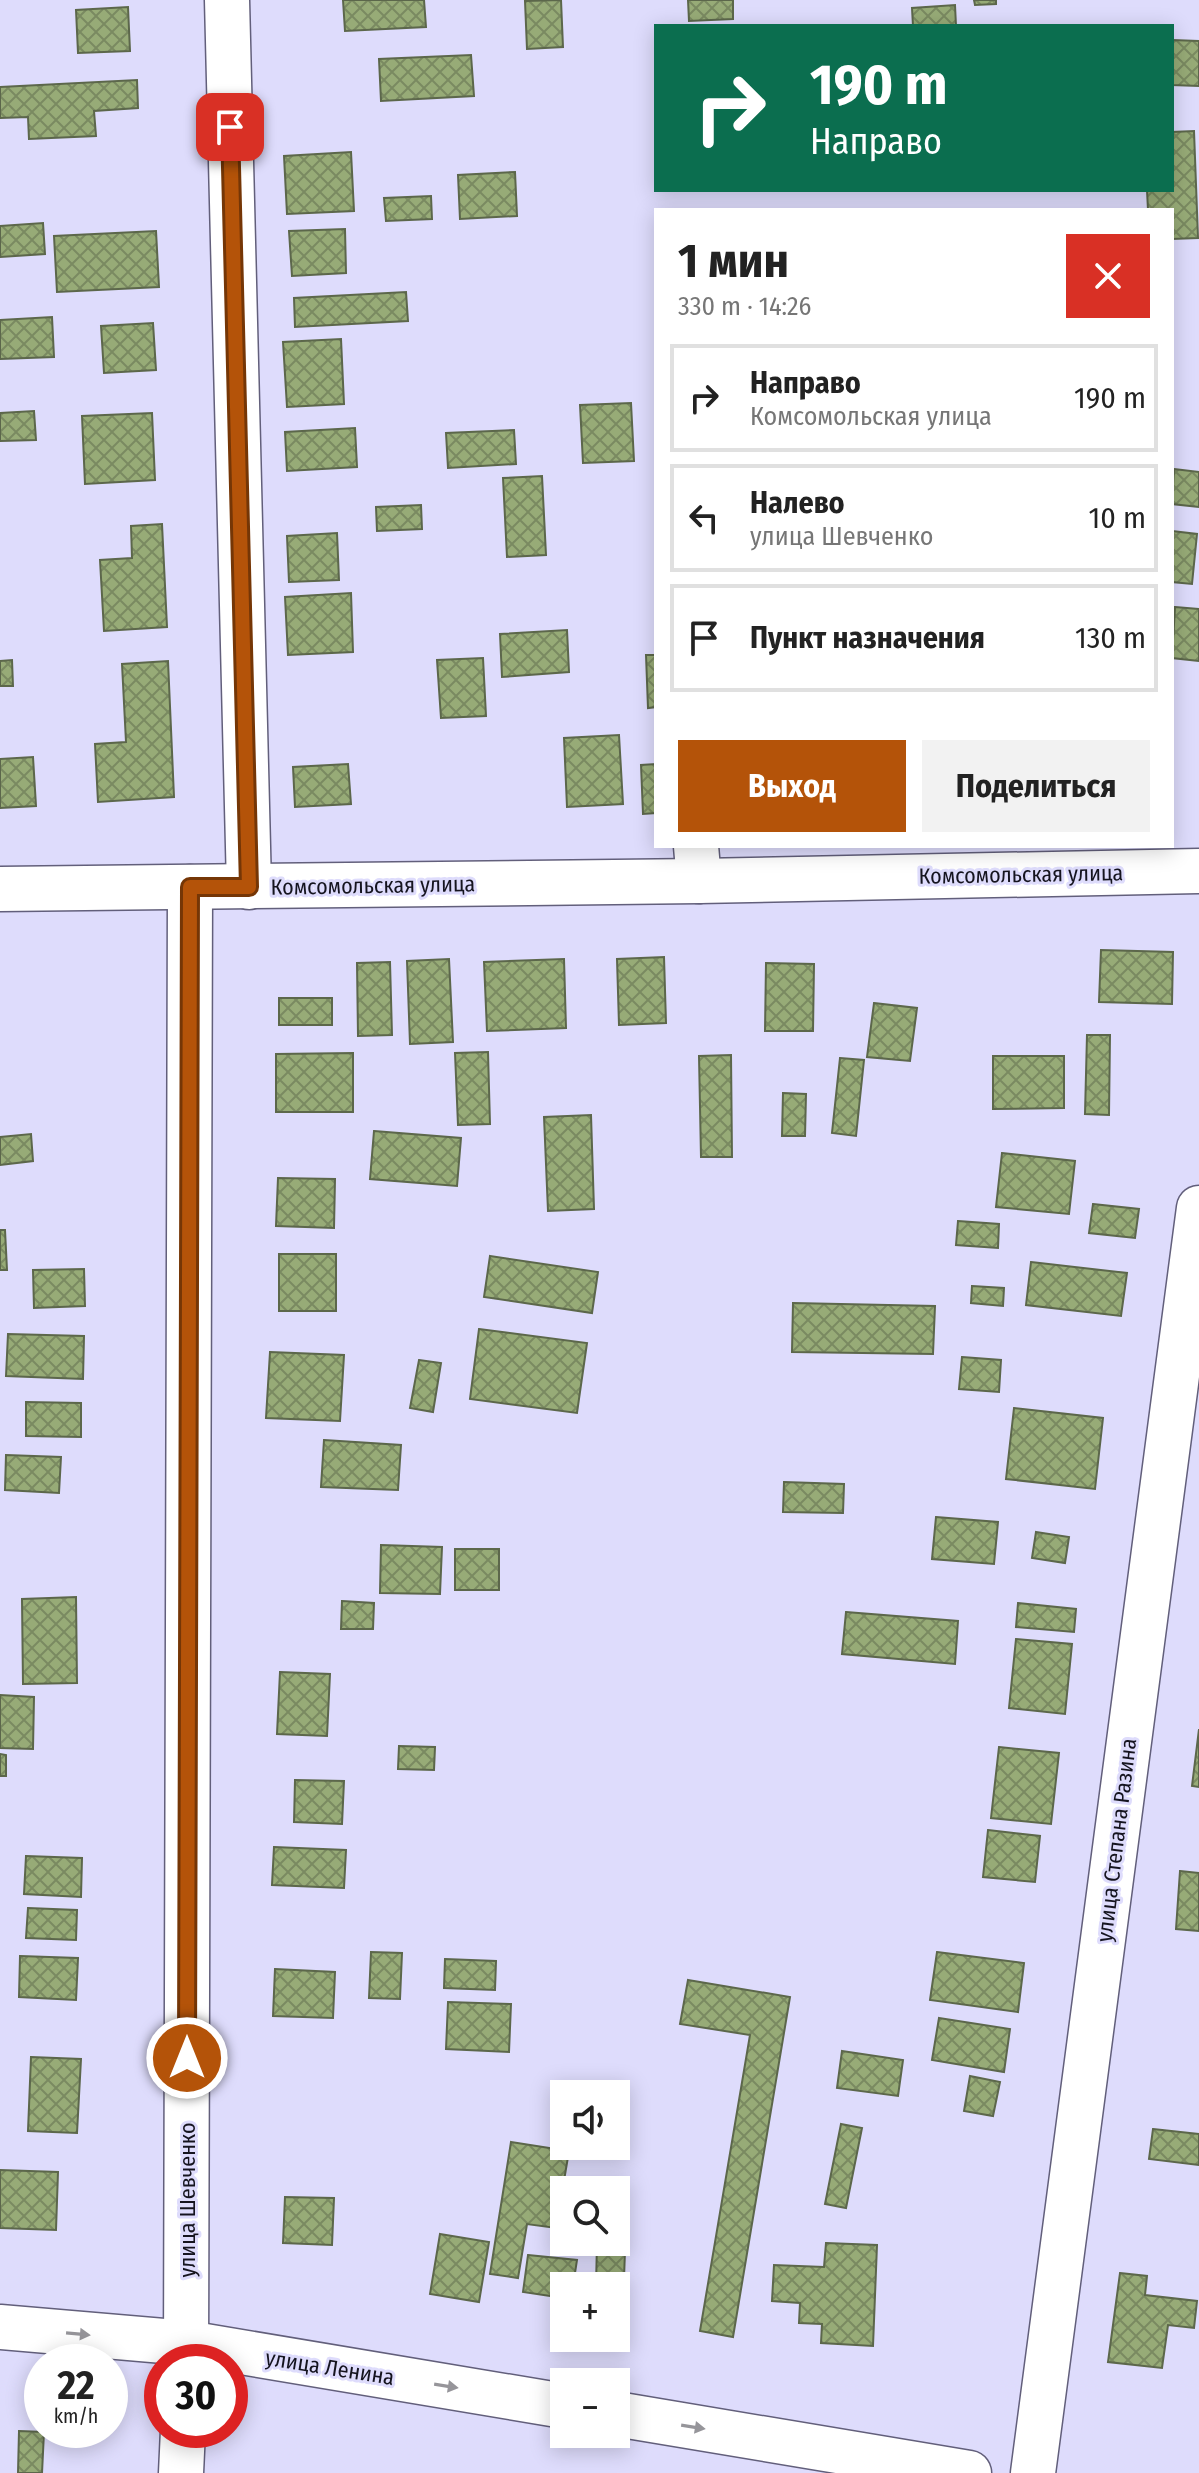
<!DOCTYPE html>
<html lang="ru">
<meta charset="utf-8">
<style>
:root{--surface:#fff;--page:#f2f2f2;--text:#222;--muted:#767676;--line:#e0e0e0;--accent:#b45309}
body{margin:0;font-family:"Fira Sans Condensed",sans-serif;background:var(--page);color:var(--text);height:100vh;display:flex;flex-direction:column;font-size:30px;white-space:nowrap}
*{box-sizing:border-box;margin:0}
p{font-size:26px;color:var(--muted)}
.icon{flex:none;width:44px;height:44px;fill:none;stroke:currentColor;stroke-width:2;stroke-linecap:round;stroke-linejoin:round}
.map{position:relative;flex:1;overflow:hidden}
.drawer{position:absolute;left:654px;top:208px;width:520px;height:640px;display:flex;flex-direction:column;background:var(--surface);border-radius:0px;box-shadow:0 4px 20px #0003}
.drawer>*{flex:none}
.banner{position:absolute;left:654px;top:24px;width:520px;height:168px;border-radius:0px;box-shadow:0 4px 20px #0003;background:#0b6e4f;color:#fff;overflow:hidden}
.fabs{position:absolute;left:550px;top:2080px;display:grid;gap:16px}
.fabs a{display:grid;place-items:center;width:80px;height:80px;border-radius:0px;background:var(--surface);box-shadow:0 4px 20px #0003;font-size:40px}
.speed{position:absolute;left:24px;top:2344px;display:flex;gap:16px;font-size:40px;font-weight:700;text-align:center}
.speed>*{display:grid;place-content:center;width:104px;height:104px;border-radius:50%;background:var(--surface);box-shadow:0 4px 20px #0003;line-height:1}
.speed small{font-size:20px;font-weight:400}
.speed .limit{border:12px solid #d22;background:#fff;color:#111}
.pin{position:absolute;display:grid;place-items:center;width:68px;height:68px;color:#fff;margin:-34px;border-radius:16px;box-shadow:0 4px 12px #0006}
.me{position:absolute;width:88px;margin:-44px;rotate:0deg;stroke-linejoin:round;filter:drop-shadow(0 0 6px #0008)}
.turn{display:flex;align-items:center;gap:28px;height:168px;padding:0 24px;font-size:36px}
.turn .icon{width:104px;height:104px;stroke-width:2.5}
.turn b{display:block;font-size:56px;line-height:68px}
.round{display:grid;place-items:center;flex:none;width:84px;height:84px;border-radius:0px;background:var(--page)}
.summary{display:flex;align-items:center;justify-content:space-between;height:136px;padding:0 24px}
h1{font-size:48px;font-weight:700;line-height:60px}
.primary-button{display:flex;gap:16px;margin-top:auto;padding:16px 24px}
.primary-button a{flex:1;height:92px;border-radius:0px;background:var(--accent);color:#fff;font-size:32px;font-weight:700;line-height:92px;text-align:center}
.primary-button a+a{background:var(--page);color:var(--text)}
ul{padding:0;list-style:none}
li{display:flex;align-items:center;gap:24px;height:108px;margin:0 16px 12px;padding:0 8px;border:4px solid var(--line);border-radius:0px}
li div{flex:1}
li b{display:block;font-size:30px}
li em{font-style:normal}
.map>svg:first-child{display:block}
.building{fill:url(#building-cross-hatch);stroke:#5c674b;stroke-width:2}
.lines{fill:none;stroke-linecap:round;stroke-linejoin:round}
.street-casing{stroke:#625f7b;stroke-width:47}
.secondary-casing{stroke:#625f7b;stroke-width:47}
.street{stroke:#fff;stroke-width:44}
.secondary{stroke:#fff;stroke-width:44}
.oneway{fill:#96959a}
.route-casing{stroke:#753606;stroke-width:20}
.route{stroke:#b45309;stroke-width:14}
.labels{text-anchor:middle;stroke-width:6;stroke-linejoin:round;paint-order:stroke}
.street-label{font-size:22px;fill:#15141f;stroke:#dedcfc}
</style>
<div class="map">
<svg width="1199" height="2473" viewBox="0 0 1199 2473">
<defs>
<pattern id="building-cross-hatch" width="8" height="8" patternUnits="userSpaceOnUse" patternTransform="scale(2)"><rect width="8" height="8" fill="#97ab77"/><path d="M0 0l8 8M0 8l8-8" fill="none" stroke="#7a8a61"/></pattern>
</defs>
<rect width="100%" height="100%" fill="#dedcfc"/>
<g class="building">
<path d="M343,0h81l2,27 -81,4z"/>
<path d="M561,0l2,47 -36,2 -2,-48z"/>
<path d="M688,0h45v19l-44,2z"/>
<path d="M974,0h22v4l-21,1z"/>
<path d="M955,5l1,21h-43l-1,-18z"/>
<path d="M128,7l2,44 -52,2 -2,-43z"/>
<path d="M1172,40l27,1v45l-27,-1z"/>
<path d="M471,55l3,41 -93,5 -2,-42z"/>
<path d="M137,80l1,28 -44,3 2,25 -67,3 -1,-22 -28,1v-31z"/>
<path d="M1194,131l4,107 -26,1v-29h-24l-1,-20h25v-58z"/>
<path d="M351,152l3,59 -67,3 -3,-58z"/>
<path d="M515,172l2,44 -57,3 -2,-44z"/>
<path d="M431,196l1,23 -46,2 -2,-23z"/>
<path d="M43,223l2,31 -45,3v-31z"/>
<path d="M345,229l1,44 -54,3 -3,-45z"/>
<path d="M156,231l3,56 -102,5 -3,-56z"/>
<path d="M406,292l2,29 -113,6 -1,-29z"/>
<path d="M52,317l2,40 -54,2v-39z"/>
<path d="M153,323l3,47 -52,3 -3,-47z"/>
<path d="M341,339l3,65 -57,3 -4,-65z"/>
<path d="M631,403l3,58 -51,2 -3,-58z"/>
<path d="M34,411l2,29 -36,1v-28z"/>
<path d="M152,413l3,67 -70,4 -3,-68z"/>
<path d="M355,428l2,39 -70,4 -2,-39z"/>
<path d="M514,430l2,34 -68,4 -2,-35z"/>
<path d="M1174,469l25,3v35l-27,-3z"/>
<path d="M542,476l4,79 -39,2 -4,-79z"/>
<path d="M421,505l1,24 -45,2 -1,-24z"/>
<path d="M162,524l5,103 -63,4 -4,-71 32,-2 -1,-32z"/>
<path d="M1172,531l25,3 -5,50 -20,-2z"/>
<path d="M337,533l2,47 -50,2 -2,-46z"/>
<path d="M351,593l2,59 -65,3 -3,-58z"/>
<path d="M1175,607l24,2v52l-27,-3z"/>
<path d="M567,630l2,42 -67,5 -2,-43z"/>
<path d="M646,655h10v52l-8,1z"/>
<path d="M483,658l3,58 -45,2 -4,-58z"/>
<path d="M12,660l1,26h-13v-25z"/>
<path d="M168,661l6,136 -76,5 -3,-58 31,-2 -4,-78z"/>
<path d="M619,735l4,69 -56,3 -3,-69z"/>
<path d="M33,757l3,49 -36,2v-49z"/>
<path d="M348,764l3,40 -56,3 -2,-40z"/>
<path d="M656,764v49l-13,1 -2,-49z"/>
<path d="M1101,950l72,2 -1,52 -73,-2z"/>
<path d="M664,957l2,66 -47,2 -2,-66z"/>
<path d="M449,959l4,83 -43,2 -3,-83z"/>
<path d="M564,959l2,69 -79,3 -3,-69z"/>
<path d="M390,962l2,73 -34,1 -1,-73z"/>
<path d="M766,963l48,1 -1,67h-48z"/>
<rect x="279" y="998" width="53" height="27"/>
<path d="M874,1003l43,5 -7,53 -43,-4z"/>
<path d="M1087,1035h23l-1,80 -24,-1z"/>
<path d="M488,1052l2,72 -32,1 -3,-72z"/>
<path d="M353,1053v59h-77v-58z"/>
<path d="M731,1055l1,102h-31l-2,-101z"/>
<path d="M993,1056h71v52l-71,1z"/>
<path d="M840,1058l24,2 -8,76 -24,-3z"/>
<path d="M783,1093l23,1 -1,42h-23z"/>
<path d="M591,1115l3,94 -46,2 -4,-94z"/>
<path d="M374,1131l87,7 -4,48 -87,-7z"/>
<path d="M31,1134l2,27 -33,4v-28z"/>
<path d="M1002,1153l73,8 -6,53 -73,-7z"/>
<path d="M278,1178l57,1 -1,49 -58,-2z"/>
<path d="M1093,1204l46,5 -4,29 -46,-5z"/>
<path d="M958,1221l41,3 -1,24 -42,-3z"/>
<path d="M0,1230h5l2,40h-7z"/>
<rect x="279" y="1254" width="57" height="57"/>
<path d="M490,1256l108,16 -6,41 -108,-16z"/>
<path d="M1031,1262l96,11 -6,43 -95,-11z"/>
<path d="M84,1269l1,37 -51,2 -1,-38z"/>
<path d="M972,1286l32,2 -1,18 -32,-3z"/>
<path d="M793,1303l142,3 -2,48 -141,-2z"/>
<path d="M479,1329l108,14 -10,70 -107,-14z"/>
<path d="M8,1334l76,2 -1,43 -77,-3z"/>
<path d="M270,1352l74,3 -4,66 -74,-3z"/>
<path d="M962,1357l39,3 -2,32 -40,-3z"/>
<path d="M419,1360l22,3 -8,49 -23,-4z"/>
<path d="M26,1402l55,1v34l-55,-1z"/>
<path d="M1014,1408l89,10 -8,71 -89,-10z"/>
<path d="M324,1440l77,5 -3,45 -77,-3z"/>
<path d="M6,1455l55,2 -2,36 -54,-3z"/>
<path d="M784,1482l60,2 -1,29 -60,-1z"/>
<path d="M936,1517l62,5 -4,42 -62,-5z"/>
<path d="M1036,1532l33,5 -4,26 -33,-5z"/>
<path d="M381,1545l61,2 -2,47 -60,-1z"/>
<rect x="455" y="1549" width="44" height="41"/>
<path d="M76,1597l1,86 -54,1 -1,-85z"/>
<path d="M342,1601l32,2 -1,26h-32z"/>
<path d="M1018,1603l58,6 -2,23 -58,-5z"/>
<path d="M846,1612l112,9 -3,43 -113,-10z"/>
<path d="M1016,1639l56,5 -7,70 -56,-6z"/>
<path d="M280,1672l50,2 -3,62 -50,-2z"/>
<path d="M0,1695l34,2 -1,52 -33,-1z"/>
<path d="M1199,1729v58l-7,-1z"/>
<path d="M399,1746l36,1 -1,23 -36,-1z"/>
<path d="M999,1747l60,6 -8,71 -60,-6z"/>
<path d="M0,1754l6,1v21h-6z"/>
<path d="M295,1780l49,1 -2,43 -48,-2z"/>
<path d="M988,1830l52,6 -5,46 -52,-5z"/>
<path d="M274,1847l72,3 -2,38 -72,-3z"/>
<path d="M26,1856l56,2 -1,39 -57,-3z"/>
<path d="M1180,1871l19,2v58l-23,-2z"/>
<path d="M28,1908l49,2 -1,30 -50,-2z"/>
<path d="M371,1952l31,1 -2,46 -31,-1z"/>
<path d="M937,1952l87,11 -6,49 -88,-12z"/>
<path d="M20,1956l58,2 -2,42 -57,-3z"/>
<path d="M445,1959l51,2 -1,29 -51,-2z"/>
<path d="M275,1969l60,3 -2,46 -60,-2z"/>
<path d="M688,1980l102,17 -57,340 -33,-6 50,-296 -70,-11z"/>
<path d="M448,2002l63,2 -2,48 -63,-3z"/>
<path d="M939,2018l71,11 -6,43 -72,-12z"/>
<path d="M842,2051l61,9 -5,36 -61,-8z"/>
<path d="M31,2057l50,2 -4,74 -49,-2z"/>
<path d="M970,2076l30,6 -7,34 -29,-5z"/>
<path d="M841,2124l21,4 -16,80 -21,-4z"/>
<path d="M1153,2129l46,5v31l-50,-6z"/>
<path d="M511,2142l58,9 -13,77 -29,-4 -9,54 -28,-4z"/>
<path d="M0,2170l58,2 -2,58 -56,-2z"/>
<path d="M616,2195l11,1 -4,110h-7v-20h-20l1,-44h19z"/>
<path d="M285,2197l49,1 -2,47 -49,-2z"/>
<path d="M440,2234l49,8 -10,60 -49,-8z"/>
<path d="M826,2243l51,2 -4,101 -52,-3 1,-19 -23,-1 1,-20 -28,-2 2,-36 50,2z"/>
<path d="M528,2255l49,5 -4,26h-9v12l-41,-6z"/>
<path d="M1120,2273l27,3 -2,19 52,6 -3,27 -26,-3 -6,43 -54,-6z"/>
<path d="M19,2431l25,1 -2,41h-24z"/>
</g>
<g class="lines">
<defs>
<g id="street">
<path d="M227,0l22,887"/>
<path d="M696,846l3,35"/>
<path d="M186,2362l4,-1475"/>
<path d="M181,2473l2,-43"/>
</g>
<g id="secondary">
<path d="M0,889l699,-8 500,-10"/>
<path d="M0,2327l187,16 377,63"/>
<path d="M616,2414l353,59"/>
<path d="M1033,2473l166,-1265"/>
</g>
</defs>
<use href="#street" class="street-casing"/>
<use href="#secondary" class="secondary-casing"/>
<use href="#street" class="street"/>
<use href="#secondary" class="secondary"/>
</g>
<defs><path id="oneway-solid" d="M-6-.8H1V-3.2L6.5 0L1 3.2V.8H-6Z" transform="scale(2)"/></defs>
<g class="oneway">
<use href="#oneway-solid" transform="translate(78 2334) rotate(5)"/>
<use href="#oneway-solid" transform="translate(446 2386) rotate(9)"/>
<use href="#oneway-solid" transform="translate(693 2427) rotate(9)"/>
</g>
<g class="lines">
<defs>
<path id="route" d="M187,2058l3,-1171h59l-19,-760"/>
</defs>
<use href="#route" class="route-casing"/>
<use href="#route" class="route"/>
</g>
<g class="labels">
<g class="street-label">
<text transform="translate(1021 874) rotate(-1)" y="8">Комсомольская улица</text>
<text transform="translate(373 885) rotate(-1)" y="8">Комсомольская улица</text>
<text transform="translate(1116 1840) rotate(-83)" y="8">улица Степана Разина</text>
<text transform="translate(187 2200) rotate(-90)" y="8">улица Шевченко</text>
<text transform="translate(330 2367) rotate(9)" y="8">улица Ленина</text>
</g>
</g>
</svg>
<div class="fabs">
<a><svg class="icon" aria-label="sound" viewBox="0 0 24 24"><path d="M4 9h4l5-4v14l-5-4H4zM17 9q2 3 0 6"/></svg></a>
<a><svg class="icon" aria-label="search" viewBox="0 0 24 24"><circle cx="10" cy="10" r="6"/><path d="M15 15l6 6"/></svg></a>
<a>+</a>
<a>−</a>
</div>
<div class="speed"><div>22<small>km/h</small></div><div class="limit">30</div></div>
<div class="pin" style="left:230px;top:127px;background:#d93025"><svg class="icon" aria-label="arrive" viewBox="0 0 24 24"><path d="M6 21V4h12l-3 4 3 4H6"/></svg></div>
<svg class="me" style="left:187px;top:2058px" viewBox="-20 -20 40 40"><circle r="17" fill="#b45309" stroke="#fff" stroke-width="3"/><path d="M0-11L8 9 0 5-8 9z" fill="#fff"/></svg>
<div class="banner">
<div class="turn"><svg class="icon" aria-label="right" viewBox="0 0 24 24"><path d="M7 20v-9h11M14 6l5 5-5 5"/></svg><div><b>190 m</b>Направо</div></div>
</div>
<section class="drawer">
<div class="summary"><div><h1>1 мин</h1><p>330 m · 14:26</p></div><a class="round" style="background:#d93025;color:#fff"><svg class="icon" aria-label="close" viewBox="0 0 24 24"><path d="M6 6l12 12M18 6L6 18"/></svg></a></div>
<ul>
<li><svg class="icon" aria-label="right" viewBox="0 0 24 24"><path d="M7 20v-9h11M14 6l5 5-5 5"/></svg><div><b>Направо</b><p>Комсомольская улица</p></div><em>190 m</em></li>
<li><svg class="icon" aria-label="left" viewBox="0 0 24 24"><path d="M17 20v-9H6M10 6l-5 5 5 5"/></svg><div><b>Налево</b><p>улица Шевченко</p></div><em>10 m</em></li>
<li><svg class="icon" aria-label="arrive" viewBox="0 0 24 24"><path d="M6 21V4h12l-3 4 3 4H6"/></svg><div><b>Пункт назначения</b></div><em>130 m</em></li>
</ul>
<div class="primary-button"><a>Выход</a><a>Поделиться</a></div>
</section>
</div>
